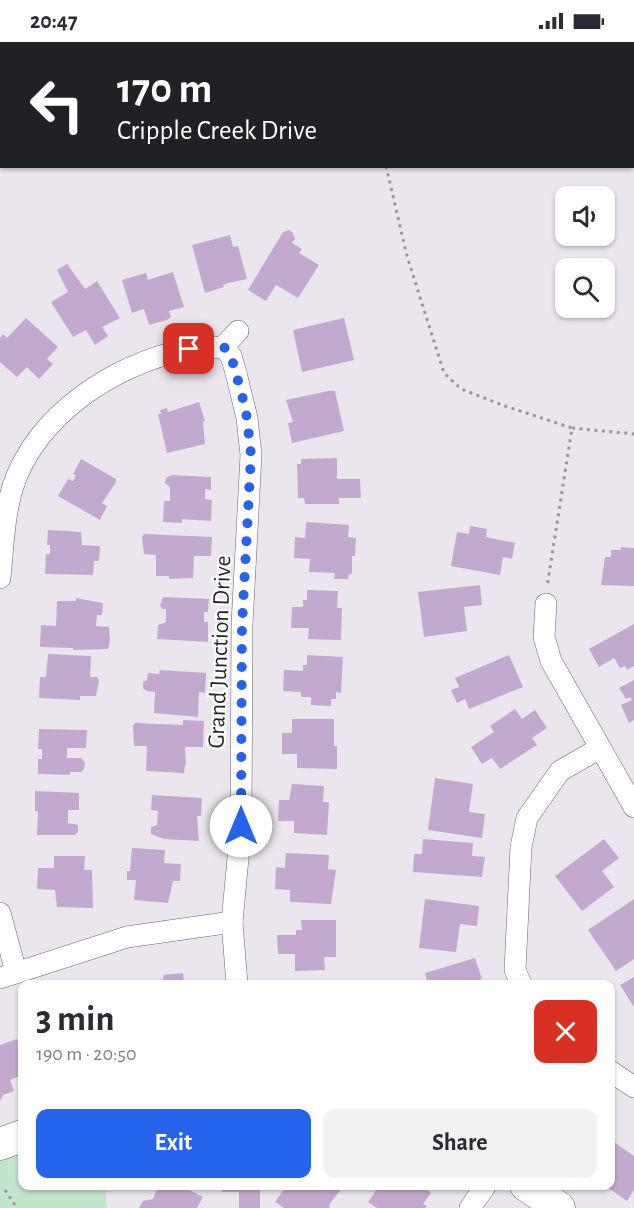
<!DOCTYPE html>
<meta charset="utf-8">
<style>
:root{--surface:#fff;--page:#f2f2f3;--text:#2b2b33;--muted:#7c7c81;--accent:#2563eb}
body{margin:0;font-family:"Alegreya Sans",sans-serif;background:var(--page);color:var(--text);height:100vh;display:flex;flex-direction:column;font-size:22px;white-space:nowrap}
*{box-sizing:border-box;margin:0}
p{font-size:20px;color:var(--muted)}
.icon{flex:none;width:33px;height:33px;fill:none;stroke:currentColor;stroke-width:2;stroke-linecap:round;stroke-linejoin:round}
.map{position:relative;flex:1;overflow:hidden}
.panel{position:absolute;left:18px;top:938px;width:597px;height:210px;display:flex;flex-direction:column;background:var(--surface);border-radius:12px;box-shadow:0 2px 4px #0004}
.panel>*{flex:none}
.banner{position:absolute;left:0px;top:0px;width:634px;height:126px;box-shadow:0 2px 4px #0004;background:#202124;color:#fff;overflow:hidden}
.fabs{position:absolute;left:555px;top:144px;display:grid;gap:12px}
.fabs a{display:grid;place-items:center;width:60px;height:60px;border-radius:12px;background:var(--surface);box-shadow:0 2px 4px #0004;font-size:30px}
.pin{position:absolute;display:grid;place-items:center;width:51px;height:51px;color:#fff;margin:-26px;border-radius:12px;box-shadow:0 3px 9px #0006}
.me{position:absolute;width:66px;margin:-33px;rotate:0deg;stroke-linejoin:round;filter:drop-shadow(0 0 4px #0008)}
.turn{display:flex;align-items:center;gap:21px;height:126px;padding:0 18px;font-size:27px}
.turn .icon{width:78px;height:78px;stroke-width:2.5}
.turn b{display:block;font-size:42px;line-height:51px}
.round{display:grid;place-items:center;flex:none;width:63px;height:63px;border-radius:12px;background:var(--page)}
.summary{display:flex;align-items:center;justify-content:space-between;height:102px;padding:0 18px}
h1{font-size:36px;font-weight:600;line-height:45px}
.cta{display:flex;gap:12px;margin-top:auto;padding:12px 18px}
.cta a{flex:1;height:69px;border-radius:12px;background:var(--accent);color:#fff;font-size:24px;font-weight:600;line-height:69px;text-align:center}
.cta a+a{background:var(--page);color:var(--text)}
.status{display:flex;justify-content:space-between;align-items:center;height:42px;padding:0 30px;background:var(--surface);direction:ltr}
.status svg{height:16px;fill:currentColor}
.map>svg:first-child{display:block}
.green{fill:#c3e5cd}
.building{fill:#c4a9cf}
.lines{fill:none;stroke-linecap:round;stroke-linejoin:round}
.street-casing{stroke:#69656b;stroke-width:22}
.secondary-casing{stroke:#69656b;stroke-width:33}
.path{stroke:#9a979c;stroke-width:3;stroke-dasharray:3 4.5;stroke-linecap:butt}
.street{stroke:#fff;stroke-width:21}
.secondary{stroke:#fff;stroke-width:32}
.route{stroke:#2563eb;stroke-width:10;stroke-dasharray:0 18}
.labels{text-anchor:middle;stroke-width:4.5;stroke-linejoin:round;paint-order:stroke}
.street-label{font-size:24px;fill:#282629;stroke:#fff}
</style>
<div class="status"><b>20:47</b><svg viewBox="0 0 49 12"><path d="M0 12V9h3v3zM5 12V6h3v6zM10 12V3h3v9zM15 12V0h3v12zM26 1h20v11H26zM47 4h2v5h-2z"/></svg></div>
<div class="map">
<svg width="634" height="1166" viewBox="0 0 634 1166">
<rect width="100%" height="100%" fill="#ebe6ed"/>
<path class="green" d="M22,1109v34h83l2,23h-107v-49z"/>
<g class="building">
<path d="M289,188l4,3 2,6 -3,4 10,6 -3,4 20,12 -21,33 -22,-13 -10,16 -18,-11 35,-58z"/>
<path d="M230,193l3,12 5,-1 9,33 -19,4 -5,2 1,2 -19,6 -13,-48z"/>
<path d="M67,222l18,25 12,-8 23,37 -18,9 6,9 -13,9 -9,-15 -13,7 -22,-35 17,-10 -11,-22z"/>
<path d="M173,230l11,35 -15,4 2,6 -4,3 -18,5 -5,-16 -12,4 -10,-33 24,-7 2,7z"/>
<path d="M26,276l32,29 -11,12 6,5 -14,15 -12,-12 -10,10 -17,-15v-24l3,-4 4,4z"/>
<path d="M344,276l10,42 -52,12 -9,-42z"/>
<path d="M328,349h7l9,40 -52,12 -4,-20 5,-1 -7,-22z"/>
<path d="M199,360l6,19 -2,1 2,22 -38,9 -9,-39h3l-1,-4 7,-2 1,4z"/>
<path d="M337,416v21h23l1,19h-22v6h-34l-1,-6h-6l-1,-34h4v-5z"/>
<path d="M81,417l35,20v3l-14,21 5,3 -7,14 -42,-24 10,-17 5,2 3,-6 -3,-1z"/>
<path d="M171,433l40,2v13l-6,-1v10l7,1 -1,21 -29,-2v4l-19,-1 1,-21h6v-14l-5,-4 1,-5z"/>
<path d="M306,480l43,3 -1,12 8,1 -1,18h-3v18h-3l-1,5h-14l1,-6 -26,-1 1,-13 -16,-1 1,-21 10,1z"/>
<path d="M470,484l17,3 -1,8 29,6 -3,16 -9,-2 -3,18 -49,-9 6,-34 12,2z"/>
<path d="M48,488l33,2 1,13 18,1 -1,15h-5l-1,14 -48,-1 1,-20h4v-9h-3z"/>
<path d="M144,492l68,3 -1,19h-17l-1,22 -24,1v-3h-13v-21l-12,-1 -2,-17z"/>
<path d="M621,505l13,1v38l-33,-1 4,-28h6v-7h10z"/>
<path d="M480,543l2,20 -18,2 3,24 -43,6 -6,-45z"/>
<path d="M307,548l31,1 -1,17h5l-1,32 -33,-1 1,-11h-18l1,-21h11v-7h4z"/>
<path d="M163,555l46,2 -1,13h-4v10h4v20l-51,-3 1,-14 8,-3v-13h-4l-2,-4z"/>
<path d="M76,556l27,5 -1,12h-5l-1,11 13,1 1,14 -2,8 -35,1v-2l-33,-1 1,-22 15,1 1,-25h19z"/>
<path d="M634,582v42l-7,4 -2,-4 -5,2 -6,-10 -15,9 -10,-18z"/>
<path d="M48,612l43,2 -1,21h7l2,4 -3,15h-16v4l-41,-2 1,-21h6z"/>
<path d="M307,613l36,2 -2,36 -5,-1v7h-5v7l-20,-1v-8h-10v-5l-18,-1 1,-21 19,1v-6h4z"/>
<path d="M509,613l14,32 -54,22 -4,-10 -8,4 -6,-13 8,-3 -4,-9z"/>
<path d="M160,628l46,3 -1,20 -6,-1 -1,25 -44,-4 1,-21 -8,-1 -4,-3v-6l4,-2 1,-7 11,1z"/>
<path d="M634,638v40l-5,3 -8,-18 11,-5 -2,-3 -4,2 -7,-11z"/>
<path d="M515,667l7,10 13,-9 12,18 -15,10 5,7 -37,24 -8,-11 -10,6 -11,-17 23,-15 -4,-6z"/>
<path d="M292,677h42v27h3v23l-40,-1v-14h-15v-21h10z"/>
<path d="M183,678l21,1 -1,26h-18l1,18h-1l-1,8 -38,-2 1,-25h-13l-1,-20 2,-3 48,2z"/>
<path d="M39,687l48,1 -1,18h-19v10h14l4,5 -1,6 -3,3h-11v3l-32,-1v-15h4v-10h-4z"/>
<path d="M435,736l38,6 -4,28 16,2 -3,24 -54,-8z"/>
<path d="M292,742l32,2 -1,16h6l-2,33 -33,-2v-12h-16l1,-21h10z"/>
<path d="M35,749l44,2v17h-11v13l10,2v7l-3,3h-38l1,-24h-3z"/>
<path d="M152,753l50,3 -1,18h-4l2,25 -35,-2 -13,-5v-7l6,-2 1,-14 -7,-1z"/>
<path d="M423,797l50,4 -1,13 13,1 -3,20 -69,-5 1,-18h8z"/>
<path d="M604,797l15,19 -17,13 12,16 -32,24 -27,-35z"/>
<path d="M132,806l33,2 -1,13 17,1 -1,17h-7l-5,22 -34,-3 2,-20h-9v-9h3z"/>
<path d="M286,811l43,2 -1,14 8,1 -5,34 -41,-2v-12l-15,-1 1,-22 9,1z"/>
<path d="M54,814h31l-1,14h8l1,38 -36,-1 -2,-17 -18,-1 1,-21h16z"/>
<path d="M425,857l54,7 -2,20 -17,-2 -4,28 -37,-4z"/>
<path d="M634,857v60l-18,12 -28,-41z"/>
<path d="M301,878h35v37h-12l1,13 -30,1v-17h-17l-1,-19h19v-5h6z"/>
<path d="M475,916l7,21 -18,5h-36l-3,-11z"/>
<path d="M183,931l1,11h-20l-1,-9z"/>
<path d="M634,935v30l-14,-22z"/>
<path d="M17,997l5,16v20l-12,5 4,11 -11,4 -3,6v-56z"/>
<path d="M611,1098l23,16v34l-7,11 -23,-16h6z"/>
<path d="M155,1143h24l24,12 -6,11h-58l4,-7 10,-2 4,-9z"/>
<path d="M222,1143h38v23h-21v-16h-17z"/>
<path d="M287,1143h49l5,4 -12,16 1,3h-46l-9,-6z"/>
<path d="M380,1143h41l10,8 -8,11 4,2 -2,2h-48l-9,-6z"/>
</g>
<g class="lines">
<defs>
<g id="street">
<path d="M223,305l8,9 5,17 11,45 4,37 -9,170 -1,201 -9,96 5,62"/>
<path d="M223,305l15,-16"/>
<path d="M0,536c3,-30 4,-63 13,-92 25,-73 101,-121 174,-137 11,-2 24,-1 36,-2"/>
<path d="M546,562l-2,33 7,24 83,146"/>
<path d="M0,871l16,59"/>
<path d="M0,936l127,-41 105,-15"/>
<path d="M521,942l-6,-14 6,-123 6,-29 33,-47 40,-23"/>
<path d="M610,1029l24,16"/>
<path d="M470,1166l16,-23"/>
</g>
<g id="secondary">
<path d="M0,1102l22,-8"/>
<path d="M526,1143l33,23"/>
</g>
</defs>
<use href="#street" class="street-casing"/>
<use href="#secondary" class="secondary-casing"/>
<g class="path">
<path d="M358,0l1,2"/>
<path d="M386,124l21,90 37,117 17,16 44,17 67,22 -25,159"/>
<path d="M572,386l62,6"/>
<path d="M5,1148l12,18"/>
</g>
<use href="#street" class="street"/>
<use href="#secondary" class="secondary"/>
</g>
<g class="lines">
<path class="route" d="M189,307l35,-2 7,9 11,39 5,23 4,37 -9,170 -1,201"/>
</g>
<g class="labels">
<g class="street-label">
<text transform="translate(219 610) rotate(-88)" y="8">Grand Junction Drive</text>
</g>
</g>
</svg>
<div class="fabs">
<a><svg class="icon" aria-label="sound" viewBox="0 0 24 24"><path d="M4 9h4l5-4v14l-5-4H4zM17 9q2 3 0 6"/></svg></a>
<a><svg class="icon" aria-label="search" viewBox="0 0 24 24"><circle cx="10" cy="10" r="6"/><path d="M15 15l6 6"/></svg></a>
</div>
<div class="pin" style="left:189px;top:307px;background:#d93025"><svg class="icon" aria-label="arrive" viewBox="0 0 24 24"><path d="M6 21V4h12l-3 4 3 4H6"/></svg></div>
<svg class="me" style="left:241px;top:784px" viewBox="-20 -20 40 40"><circle r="19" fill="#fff"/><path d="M0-13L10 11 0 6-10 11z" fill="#2563eb"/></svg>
<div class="banner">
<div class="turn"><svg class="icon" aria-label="left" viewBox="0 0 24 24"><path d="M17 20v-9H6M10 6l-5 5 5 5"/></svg><div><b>170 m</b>Cripple Creek Drive</div></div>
</div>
<section class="panel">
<div class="summary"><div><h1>3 min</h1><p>190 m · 20:50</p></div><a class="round" style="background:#d93025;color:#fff"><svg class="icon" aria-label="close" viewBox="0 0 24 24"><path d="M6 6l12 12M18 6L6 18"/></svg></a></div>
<div class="cta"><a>Exit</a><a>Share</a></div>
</section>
</div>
